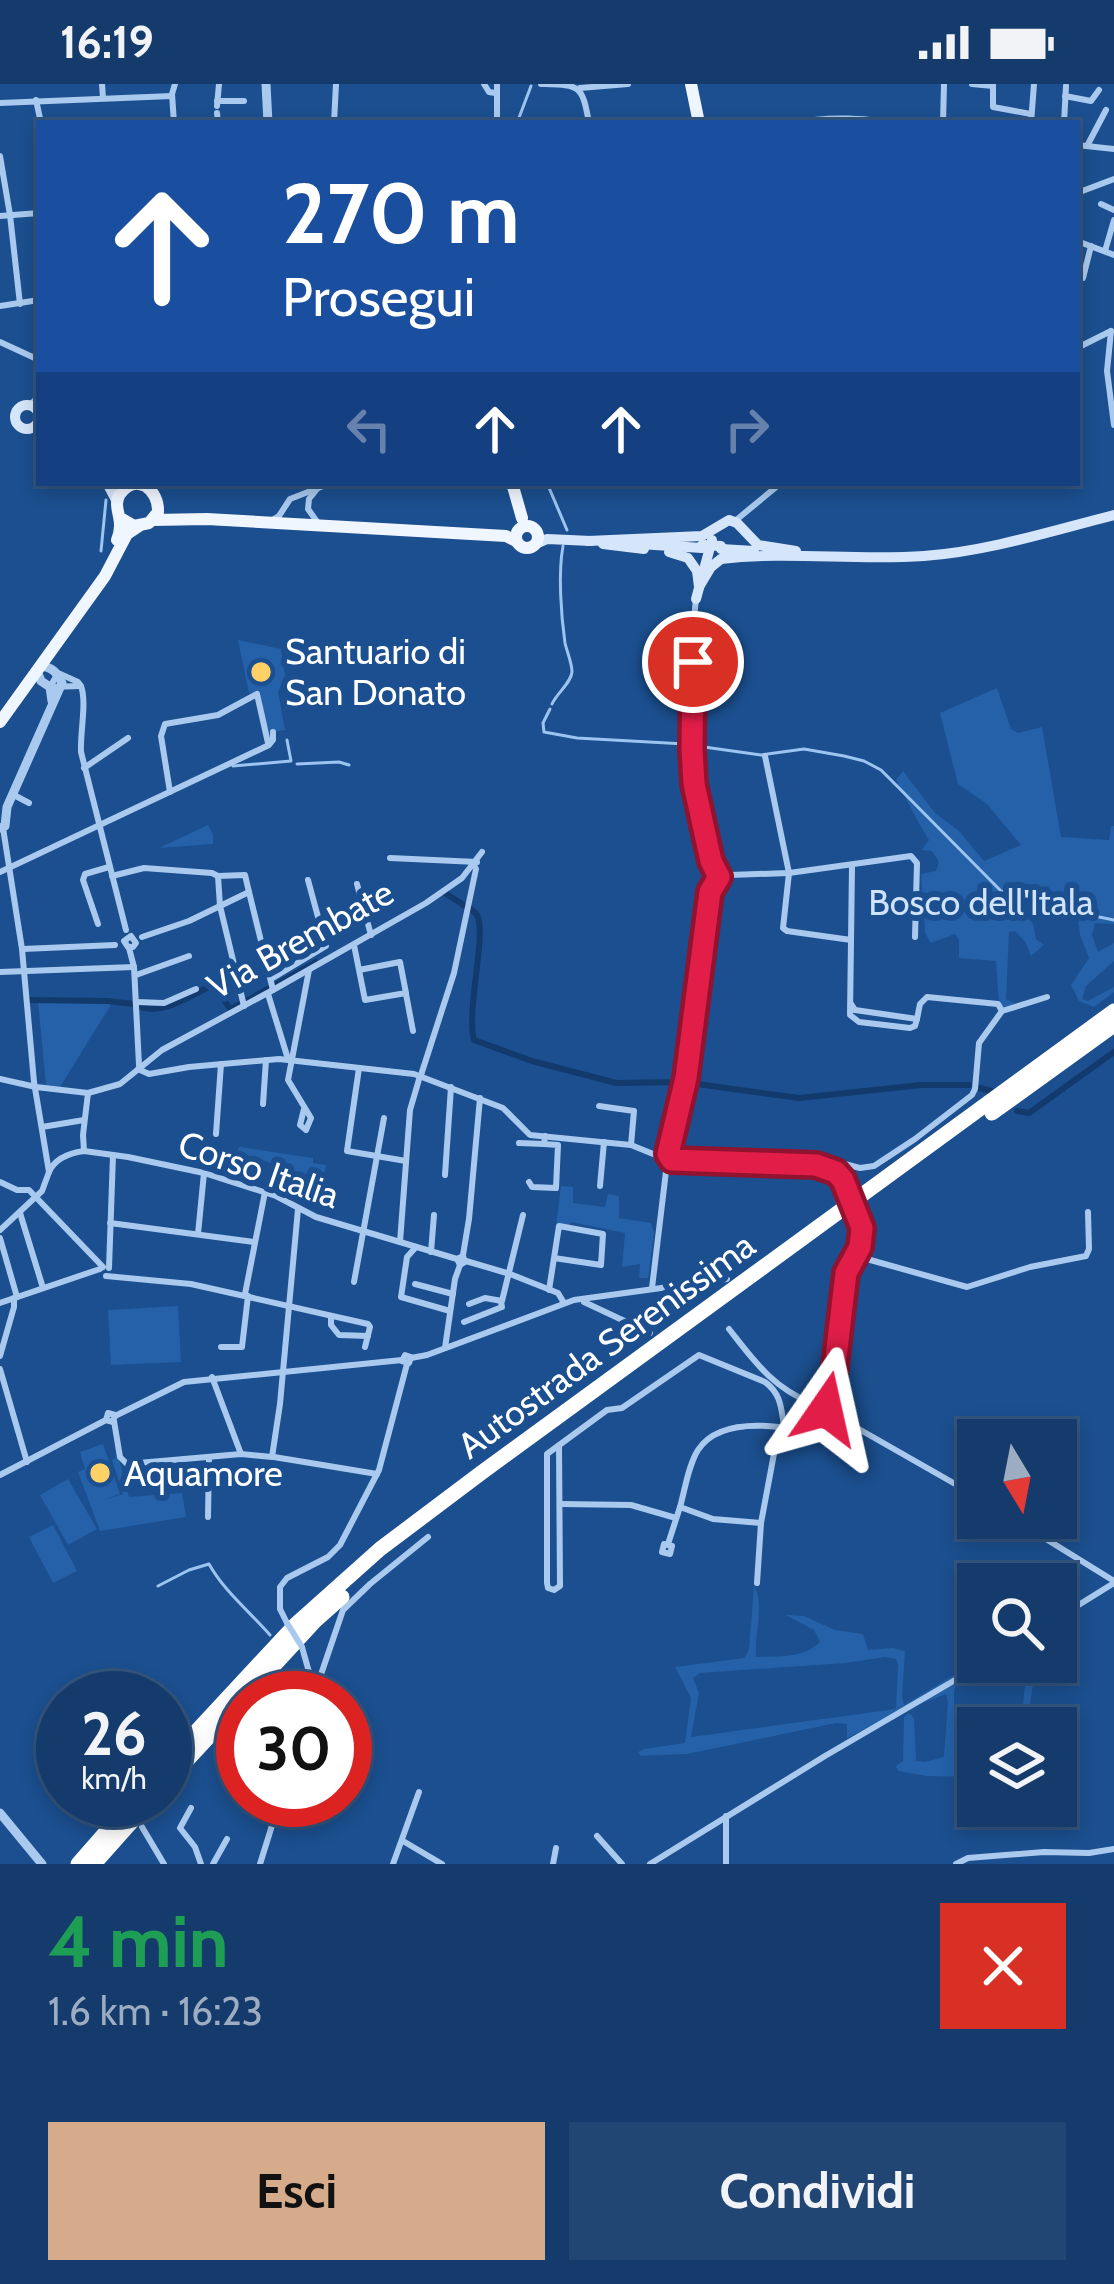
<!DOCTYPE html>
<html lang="it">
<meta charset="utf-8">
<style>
:root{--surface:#143b6b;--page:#214673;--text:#f1f3f6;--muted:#9dadc1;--line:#33557e;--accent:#d6ab8b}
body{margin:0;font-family:Cabin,sans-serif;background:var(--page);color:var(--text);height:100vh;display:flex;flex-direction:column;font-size:45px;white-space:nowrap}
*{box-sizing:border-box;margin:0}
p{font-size:39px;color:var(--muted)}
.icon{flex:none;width:66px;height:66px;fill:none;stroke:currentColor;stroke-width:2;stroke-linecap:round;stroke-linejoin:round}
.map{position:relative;height:1780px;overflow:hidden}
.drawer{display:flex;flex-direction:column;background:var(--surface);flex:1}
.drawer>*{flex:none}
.top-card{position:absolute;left:36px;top:36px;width:1044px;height:366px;border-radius:0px;box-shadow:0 6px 18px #0003,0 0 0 3px var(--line);background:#1a4fa0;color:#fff;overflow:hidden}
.needle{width:78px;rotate:170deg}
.fabs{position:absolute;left:957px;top:1335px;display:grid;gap:24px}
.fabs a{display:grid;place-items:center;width:120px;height:120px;border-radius:0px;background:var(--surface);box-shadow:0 6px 18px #0003,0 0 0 3px var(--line);font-size:60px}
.speed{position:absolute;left:36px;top:1587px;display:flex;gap:24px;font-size:60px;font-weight:700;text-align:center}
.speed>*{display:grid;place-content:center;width:156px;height:156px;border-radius:50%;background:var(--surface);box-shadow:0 6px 18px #0003,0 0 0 3px var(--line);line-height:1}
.speed small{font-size:30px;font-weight:400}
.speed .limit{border:18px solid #d22;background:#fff;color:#111}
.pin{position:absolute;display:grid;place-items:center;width:102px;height:102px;color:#fff;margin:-51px;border:6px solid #fff;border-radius:50%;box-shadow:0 3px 12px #0007}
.me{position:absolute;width:132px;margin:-66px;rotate:11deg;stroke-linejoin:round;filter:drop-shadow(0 0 9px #0008)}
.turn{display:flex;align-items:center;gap:42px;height:252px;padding:0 48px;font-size:54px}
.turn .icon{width:156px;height:156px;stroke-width:2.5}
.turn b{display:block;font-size:84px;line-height:102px}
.lanes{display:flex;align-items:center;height:114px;padding:0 48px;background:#0003;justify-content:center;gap:60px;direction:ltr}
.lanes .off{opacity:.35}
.round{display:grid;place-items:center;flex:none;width:126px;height:126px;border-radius:0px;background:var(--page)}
.head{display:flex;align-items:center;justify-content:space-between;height:204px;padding:0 48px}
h1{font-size:72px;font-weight:700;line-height:90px;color:#1e9e55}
.button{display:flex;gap:24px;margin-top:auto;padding:24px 48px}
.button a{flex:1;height:138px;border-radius:0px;background:var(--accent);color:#111;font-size:48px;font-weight:700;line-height:138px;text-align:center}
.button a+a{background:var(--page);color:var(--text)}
.status{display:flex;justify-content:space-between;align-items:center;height:84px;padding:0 60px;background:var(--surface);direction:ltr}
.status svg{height:33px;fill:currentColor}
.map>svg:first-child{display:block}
.green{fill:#2461a8;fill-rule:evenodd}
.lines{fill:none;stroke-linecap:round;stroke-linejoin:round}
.stream{stroke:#9cc4f0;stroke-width:3}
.canal{stroke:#123a6d;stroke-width:6}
.minor{stroke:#a9c9ee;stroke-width:6}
.tertiary{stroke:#a9c9ee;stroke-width:9}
.secondary{stroke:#d6e6fa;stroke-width:10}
.primary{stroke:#f0f6ff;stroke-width:12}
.motorway{stroke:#fff;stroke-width:15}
.minor-bridge{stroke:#a9c9ee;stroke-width:6}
.secondary-bridge{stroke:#d6e6fa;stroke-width:10}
.route-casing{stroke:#92132f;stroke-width:30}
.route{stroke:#e11d48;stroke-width:21}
.poi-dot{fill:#ffd166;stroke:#1b4f8f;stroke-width:4.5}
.labels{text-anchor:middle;stroke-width:12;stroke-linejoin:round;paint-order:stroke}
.poi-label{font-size:36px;fill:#fff;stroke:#1b4f8f;text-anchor:start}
.park-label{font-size:36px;fill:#cfe3fa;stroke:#1b4f8f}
.street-label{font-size:36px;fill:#fff;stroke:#1b4f8f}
</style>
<div class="status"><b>16:19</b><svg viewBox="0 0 49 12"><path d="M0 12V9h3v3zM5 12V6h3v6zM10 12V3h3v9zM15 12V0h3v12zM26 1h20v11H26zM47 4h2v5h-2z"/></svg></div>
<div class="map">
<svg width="1114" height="1780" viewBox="0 0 1114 1780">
<rect width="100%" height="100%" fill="#1b4f8f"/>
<g class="green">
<path d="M238,556l43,9 4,27 -7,16 7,38 -20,3 -8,-41 -8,1z"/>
<path d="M997,604l14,41 7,4 24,-6 19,110 48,3 2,-14h3v98l-19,-1 -3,12 6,17 16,-9v18l-28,25 -4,13 6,2 26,-14v5l-20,15 -15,-6 -8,-16 18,-27 -9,-23 -2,-17 -39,-9 -12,6 6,9 3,15 8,6 -13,11 -5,-13 -11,-12 -6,1 -3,67 14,7 -16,6 -5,-8 -3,-43 -37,-3v-18l-4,-6 -24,9 -6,-10 -4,-59 15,-3 3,-9 -7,-11 -10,-1 7,-10c-12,-19 -22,-40 -33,-60l7,-9 32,42 24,18 25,30 37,-16 -34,-41 -29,-20 -18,-71z"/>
<path d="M208,741l5,9v10l-54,4z"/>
<path d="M38,917l74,2 -52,84 -14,-2z"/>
<path d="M239,1063l74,11v5l13,2 -4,20 -12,-2 -1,3 -35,-10v-12l-37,-12z"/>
<path d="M561,1102l12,1v16l32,4 3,-13 11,2v22l32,5 3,10 -6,45h-9l1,-14 -18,3 3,-34 -54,-11 -3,5 -12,-1z"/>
<path d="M178,1222l3,56 -70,3 -3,-55z"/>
<path d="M103,1360l17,50 -20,7 23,-7 -11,-34 4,-2 -1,-14 14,53 53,-4 4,24 -86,14 -22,-59 7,-3 -5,-17z"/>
<path d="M68,1395l29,50 -29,16 -28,-50z"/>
<path d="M53,1441l24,46 -24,12 -24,-46z"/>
<path d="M754,1502c11,20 0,48 2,71 22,-1 47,2 64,-15l-6,-12 -28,-15 18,1 31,14 28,4 5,16 25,-2 12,3 -3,46 2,8 65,-39 7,7 -20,12 -2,6v63l1,8 23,-5v20l-52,-1 -28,-5 -2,-5 7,-5 1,-44 5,-4 5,5 2,43 9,1 19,-5 4,-55 -2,-8 -43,16 -56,28v-14l-11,-1 -149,31 -46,2 -3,-4 6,-3 41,-6 6,-45 -16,-31 69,-9 5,-8zM885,1573l11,2 2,6 -2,44 -205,28 8,-44 -6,-15 7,-5 146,-10z"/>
<path d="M1027,1578h10l-7,40 1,26h-10z"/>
</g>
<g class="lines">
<g class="stream">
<path d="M517,39l14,-37"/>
<path d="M547,399l20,47"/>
<path d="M101,467l5,-51"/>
<path d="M552,620c5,-11 19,-21 20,-32 0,-9 -5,-20 -7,-29 -4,-28 -7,-70 -2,-97"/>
<path d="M550,625l-7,14 1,9 33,6 108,6"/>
<path d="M697,662l64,9 43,-6 40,7 20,5 17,9 15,15 105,106 40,14 73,15"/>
<path d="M297,680l42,-2 10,3"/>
<path d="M233,682l58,-5 -4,-21"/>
<path d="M158,1502l31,-16 20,-6c15,27 40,47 61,71"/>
</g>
<g class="canal">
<path d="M445,809l20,13"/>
<path d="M470,824c2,2 5,4 7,7 10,18 -11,95 -3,125l58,21 84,22 67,-1"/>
<path d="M275,901l41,-23"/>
<path d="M31,916l76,1 26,3"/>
<path d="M246,917l23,-13"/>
<path d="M140,923c23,8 48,-10 69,-20h7l14,22 11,-5"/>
<path d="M690,999l109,15 122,-13h48"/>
<path d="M980,1004l11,3"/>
<path d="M1017,1027l12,2 85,-61"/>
</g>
<g class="minor">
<path d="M102,0l1,14"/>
<path d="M484,0l5,8 6,1"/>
<path d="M541,0c39,1 41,0 48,39"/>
<path d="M972,0l21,2"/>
<path d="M993,0v23l38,7"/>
<path d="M497,1v38"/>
<path d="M580,4l48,-4"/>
<path d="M1065,12l26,5 8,-11"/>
<path d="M36,16l5,23"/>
<path d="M217,17h27"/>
<path d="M0,19l172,-7"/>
<path d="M217,22l2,-22"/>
<path d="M217,29l1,10"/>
<path d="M174,39l-2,-29 3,-10"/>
<path d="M334,39l2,-39"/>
<path d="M712,39h9"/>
<path d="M758,39h18"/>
<path d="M796,39c34,-8 70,-4 105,0"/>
<path d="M943,39l1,-39"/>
<path d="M1031,39l3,-39"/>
<path d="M1064,39l2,-37"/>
<path d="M1077,61l37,4"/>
<path d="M1087,62l19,-36"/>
<path d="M0,72l10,59 10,89"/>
<path d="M1077,109l37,-14"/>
<path d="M1101,120l13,6"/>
<path d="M0,132l39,-3"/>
<path d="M1077,157l37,14"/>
<path d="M1105,167l9,-31"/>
<path d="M1083,194l8,-32"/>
<path d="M0,222l39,-6"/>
<path d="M1111,247l-4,40 7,54"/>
<path d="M0,258l39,18"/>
<path d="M1077,264l34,-17"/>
<path d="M30,321l9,-9"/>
<path d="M317,405l-8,10 -1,10 10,14"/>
<path d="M272,436l7,-4 11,-17 41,-16"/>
<path d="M735,437l46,-38"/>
<path d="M696,515l-2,19 -2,131 3,35 16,77"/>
<path d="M58,589l20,9 3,4 -31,1z"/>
<path d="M81,602c6,16 -1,46 0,66l45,178"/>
<path d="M765,672l24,117 -6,55 4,3 64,9"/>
<path d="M84,684l44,-30"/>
<path d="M170,708l-9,-56 4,-12 53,-9 39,-21 11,49"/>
<path d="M12,710l17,9"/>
<path d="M390,774l87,4"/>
<path d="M852,782l-2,149 9,7 51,6 5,-2 2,-7"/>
<circle cx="712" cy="793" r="7"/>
<path d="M0,788l269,-127 4,-5v-8"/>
<path d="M730,791l59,-2 122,-17 6,7 -2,74"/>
<path d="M112,792l32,-8 68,5 6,3"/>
<path d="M357,800l14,51"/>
<path d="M98,840l-15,-44 2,-6 24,-7"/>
<path d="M131,852l5,7 -3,4h-5l-4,-6z"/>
<path d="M142,853l47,-16 60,-29 24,98"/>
<path d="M354,861l11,55 41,-7 -6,-31 -41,8"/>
<path d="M129,864l5,19 5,98"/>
<path d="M23,865l92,-4"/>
<path d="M266,875l55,-31 -13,-48"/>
<path d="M0,888l134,-5"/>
<path d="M136,891l53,-19"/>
<path d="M271,895l55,-33 -5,-18"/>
<path d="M268,910l20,65"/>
<path d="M406,910l7,37"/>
<path d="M137,918l27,1 32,-14"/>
<path d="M851,920l4,6 62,9"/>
<path d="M244,922l-24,-100 -2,-30 27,-1 4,17"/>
<path d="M917,935l3,-15 7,-7 71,7 4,7"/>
<path d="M359,984l-12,83 59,10"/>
<path d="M138,985l11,5 40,-7 90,-8 135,15 89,34 27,27 101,10 32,13"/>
<path d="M421,991l33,-102 22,-104 -2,-4"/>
<path d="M0,995l36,8 52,6 32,-9 42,-34 111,-60 153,-87 36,-25 20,-26"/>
<path d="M263,1020l3,-44"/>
<path d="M599,1022l35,5 -3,34"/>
<path d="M304,1025l-4,16 6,5 5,-12 -23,-38 21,-110"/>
<path d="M42,1043l42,-7"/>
<path d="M216,1050l5,-70"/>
<path d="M519,1059l25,1"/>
<path d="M84,1067l-1,-16 5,-42"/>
<path d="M668,1070l18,-76 24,-186"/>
<path d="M672,1076l107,4"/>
<path d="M777,1080l38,-4 22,2 23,6 14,-2 41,-27 57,-44 3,-6 4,-46 23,-32 45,-14"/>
<path d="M811,1081l25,7 12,20"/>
<path d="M49,1088c6,-14 21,-19 35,-21l44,6 76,16 72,23 40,21 141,42 3,6 5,-3 -2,-6 -6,3"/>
<path d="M445,1091l6,-88"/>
<path d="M0,1098l17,8h12l74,77"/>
<path d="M529,1098l3,5 24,1 2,-43 -14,-1 1,-8"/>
<path d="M600,1102l4,-44"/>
<path d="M20,1129l23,75"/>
<path d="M110,1139l144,19"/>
<path d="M0,1146l42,-39 7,-19 -15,-90 -12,-133 -19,-121"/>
<path d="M198,1150l6,-61"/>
<path d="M0,1154l17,59"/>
<path d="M400,1158l10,-132 10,-34"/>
<path d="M416,1163l-9,10 -6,40 49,14"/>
<path d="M431,1168l3,-37"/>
<path d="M463,1171l6,-36 11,-121"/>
<path d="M856,1172l111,31 63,-20 56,-11 3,-7 -1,-37"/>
<path d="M466,1177l44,13 48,19 6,10"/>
<path d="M109,1184l4,-113"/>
<path d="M106,1192l85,8 177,40 2,3 -5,20"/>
<path d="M354,1198l30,-164"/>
<path d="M415,1200l38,10"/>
<path d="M652,1204l15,-125"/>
<path d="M549,1206l10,-64 44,8 -2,31 -47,-7"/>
<path d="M245,1210l20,-102"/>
<path d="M584,1218l66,31"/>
<path d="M0,1219l100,-34"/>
<path d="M469,1220l16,-6 17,3 21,-86"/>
<path d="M331,1233v8l8,10 29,1"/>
<path d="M464,1238l38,-15 -1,-5"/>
<path d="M729,1245c26,33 43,58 84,75"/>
<path d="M221,1263h21l6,-51"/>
<path d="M445,1264l10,-69 5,-14"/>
<path d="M405,1271l6,2 -2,6 -7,-2z"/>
<path d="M0,1272l14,-49v-9"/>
<path d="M411,1274l16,-3 147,-55 153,-21"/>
<path d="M0,1285l27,93"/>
<path d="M212,1293l29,77"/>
<circle cx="819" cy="1322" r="7"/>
<path d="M822,1315c25,-25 16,-89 24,-124 5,-22 21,-27 14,-54"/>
<path d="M827,1320l9,12 142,81"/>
<path d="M108,1329l7,2 -2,7 -7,-2z"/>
<path d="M115,1332l69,-34 218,-22"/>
<path d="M114,1337l6,36 7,7 114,-10 31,3 8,-53 18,-195"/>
<path d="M559,1361l1,141 -6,4 -6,-2 -1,-5v-129l60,-44 15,-2 77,-53 66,27c16,12 16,25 19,44"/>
<path d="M274,1373l103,17"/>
<path d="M0,1391l106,-55"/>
<path d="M560,1420l71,1 45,13"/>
<path d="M208,1433l1,-60"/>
<path d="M1012,1434l102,63"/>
<path d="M761,1439l-48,-4 -33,-12c5,-17 8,-41 18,-57 17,-26 54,-26 81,-23"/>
<path d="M664,1460l8,2 -2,8 -8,-2z"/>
<path d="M668,1460l12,-37"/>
<path d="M757,1499l4,-60 18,-96 17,-2 21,-12"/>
<path d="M1056,1535l58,-36"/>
<path d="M287,1539l-7,-14v-22l7,-9 41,-21 12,-12 39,-75 28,-106"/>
<path d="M302,1563l7,25 -3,24"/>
<path d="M306,1614l10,-9 27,-79 27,-26 58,-47"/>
<path d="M191,1724l-11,20 15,19 6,17"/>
<path d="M142,1743l22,37"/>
<path d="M597,1752l25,28"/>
<path d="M403,1757l39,23"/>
<path d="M213,1780l14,-25"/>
<path d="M260,1780l20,-64"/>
<path d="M393,1780l26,-72"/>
<path d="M553,1780l3,-16"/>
<path d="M650,1780l175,-108 161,-94"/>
<path d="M726,1780v-48"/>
<path d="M956,1780l12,-6 76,-6 45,1 25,-4"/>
</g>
<g class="tertiary">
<path d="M266,0l2,39"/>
<path d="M37,587l4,10 9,6 2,14"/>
<path d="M0,744l5,-2 2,-19 55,-124c-5,-10 -9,-16 -22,-17"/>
<path d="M0,1729l42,51"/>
</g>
<g class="secondary">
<circle cx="27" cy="333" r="12"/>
<path d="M107,399l10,19"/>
<path d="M588,457l114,-5 27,-16 8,3 21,22 38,6"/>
<path d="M536,460l11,-5 44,2"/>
<path d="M603,460l41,5"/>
<path d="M639,460l63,4"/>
<path d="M721,465l33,2"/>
<path d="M669,468l19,6 9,13 2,16"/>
<path d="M699,503l12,-20 10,-8c67,-8 135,2 203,-3 65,-5 127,-25 190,-41"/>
<path d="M696,515l16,-59"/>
</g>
<g class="primary">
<path d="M691,0l8,39"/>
<path d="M512,399l10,35"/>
<path d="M153,436l54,-1 299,17 10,5"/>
<circle cx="527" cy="453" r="11"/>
<path d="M117,456c9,-22 -6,-32 3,-46 16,-22 39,-5 38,18l-9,11 -15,3 -12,-7"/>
<path d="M0,638l105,-146 22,-42 12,-8"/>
</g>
<g class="motorway">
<path d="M992,1029l122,-88"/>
<path d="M244,1614l71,-77 27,-24"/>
<path d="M165,1681l131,-141 84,-75 101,-76 633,-462"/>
<path d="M165,1700l78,-84"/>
<path d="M78,1780l56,-64"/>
<path d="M94,1780l57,-64"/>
</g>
<g class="minor-bridge">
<path d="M848,1108l12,29"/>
<path d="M287,1539l15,24"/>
</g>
<path class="secondary-bridge" d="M702,461l19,1"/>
</g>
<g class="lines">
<defs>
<path id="route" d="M693,578l-1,87 2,35 17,77 8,16 -9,15 -24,186 -18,76 4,6 144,5 20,7 7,8 19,48 -2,19 -14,26 -13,110 -11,17 4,9"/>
</defs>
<use href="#route" class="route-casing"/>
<use href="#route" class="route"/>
</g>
<g class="poi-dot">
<circle cx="261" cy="588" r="12"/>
<circle cx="100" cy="1389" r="12"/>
</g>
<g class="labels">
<g class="poi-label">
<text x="285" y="580">Santuario di<tspan x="285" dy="41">San Donato</tspan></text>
<text x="124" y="1402">Aquamore</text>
</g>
<g class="park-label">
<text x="981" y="831">Bosco dell'Itala</text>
</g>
<g class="street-label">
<text transform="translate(300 855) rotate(-29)" y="13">Via Brembate</text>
<text transform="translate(259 1085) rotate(19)" y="13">Corso Italia</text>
<text transform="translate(606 1261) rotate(-36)" y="13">Autostrada Serenissima</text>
</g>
</g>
</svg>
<div class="fabs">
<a><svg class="needle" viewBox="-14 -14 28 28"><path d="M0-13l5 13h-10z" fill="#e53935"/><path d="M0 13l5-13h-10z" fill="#9dadc1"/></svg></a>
<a><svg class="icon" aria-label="search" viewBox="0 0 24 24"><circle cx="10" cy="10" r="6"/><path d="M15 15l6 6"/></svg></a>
<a><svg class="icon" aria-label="layers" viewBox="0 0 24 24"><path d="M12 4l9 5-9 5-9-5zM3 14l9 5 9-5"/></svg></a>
</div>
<div class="speed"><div>26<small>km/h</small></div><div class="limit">30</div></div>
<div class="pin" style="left:693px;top:578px;background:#d93025"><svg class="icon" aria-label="arrive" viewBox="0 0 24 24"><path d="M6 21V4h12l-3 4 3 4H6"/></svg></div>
<svg class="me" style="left:826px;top:1325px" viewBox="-20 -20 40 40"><path d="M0-17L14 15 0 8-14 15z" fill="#e11d48" stroke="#fff" stroke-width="4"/></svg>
<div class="top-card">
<div class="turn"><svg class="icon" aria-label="ahead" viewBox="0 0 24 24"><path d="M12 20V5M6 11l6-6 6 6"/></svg><div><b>270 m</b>Prosegui</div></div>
<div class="lanes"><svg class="icon off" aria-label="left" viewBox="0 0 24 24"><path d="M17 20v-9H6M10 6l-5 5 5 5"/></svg><svg class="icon" aria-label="ahead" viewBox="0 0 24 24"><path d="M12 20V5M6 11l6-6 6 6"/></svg><svg class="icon" aria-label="ahead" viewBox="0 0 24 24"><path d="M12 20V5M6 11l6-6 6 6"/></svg><svg class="icon off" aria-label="right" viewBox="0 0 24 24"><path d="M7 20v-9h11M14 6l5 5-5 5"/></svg></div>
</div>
</div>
<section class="drawer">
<div class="head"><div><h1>4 min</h1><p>1.6 km · 16:23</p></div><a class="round" style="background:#d93025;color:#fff"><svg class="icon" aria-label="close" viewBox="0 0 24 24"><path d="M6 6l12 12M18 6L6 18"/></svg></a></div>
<div class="button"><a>Esci</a><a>Condividi</a></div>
</section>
